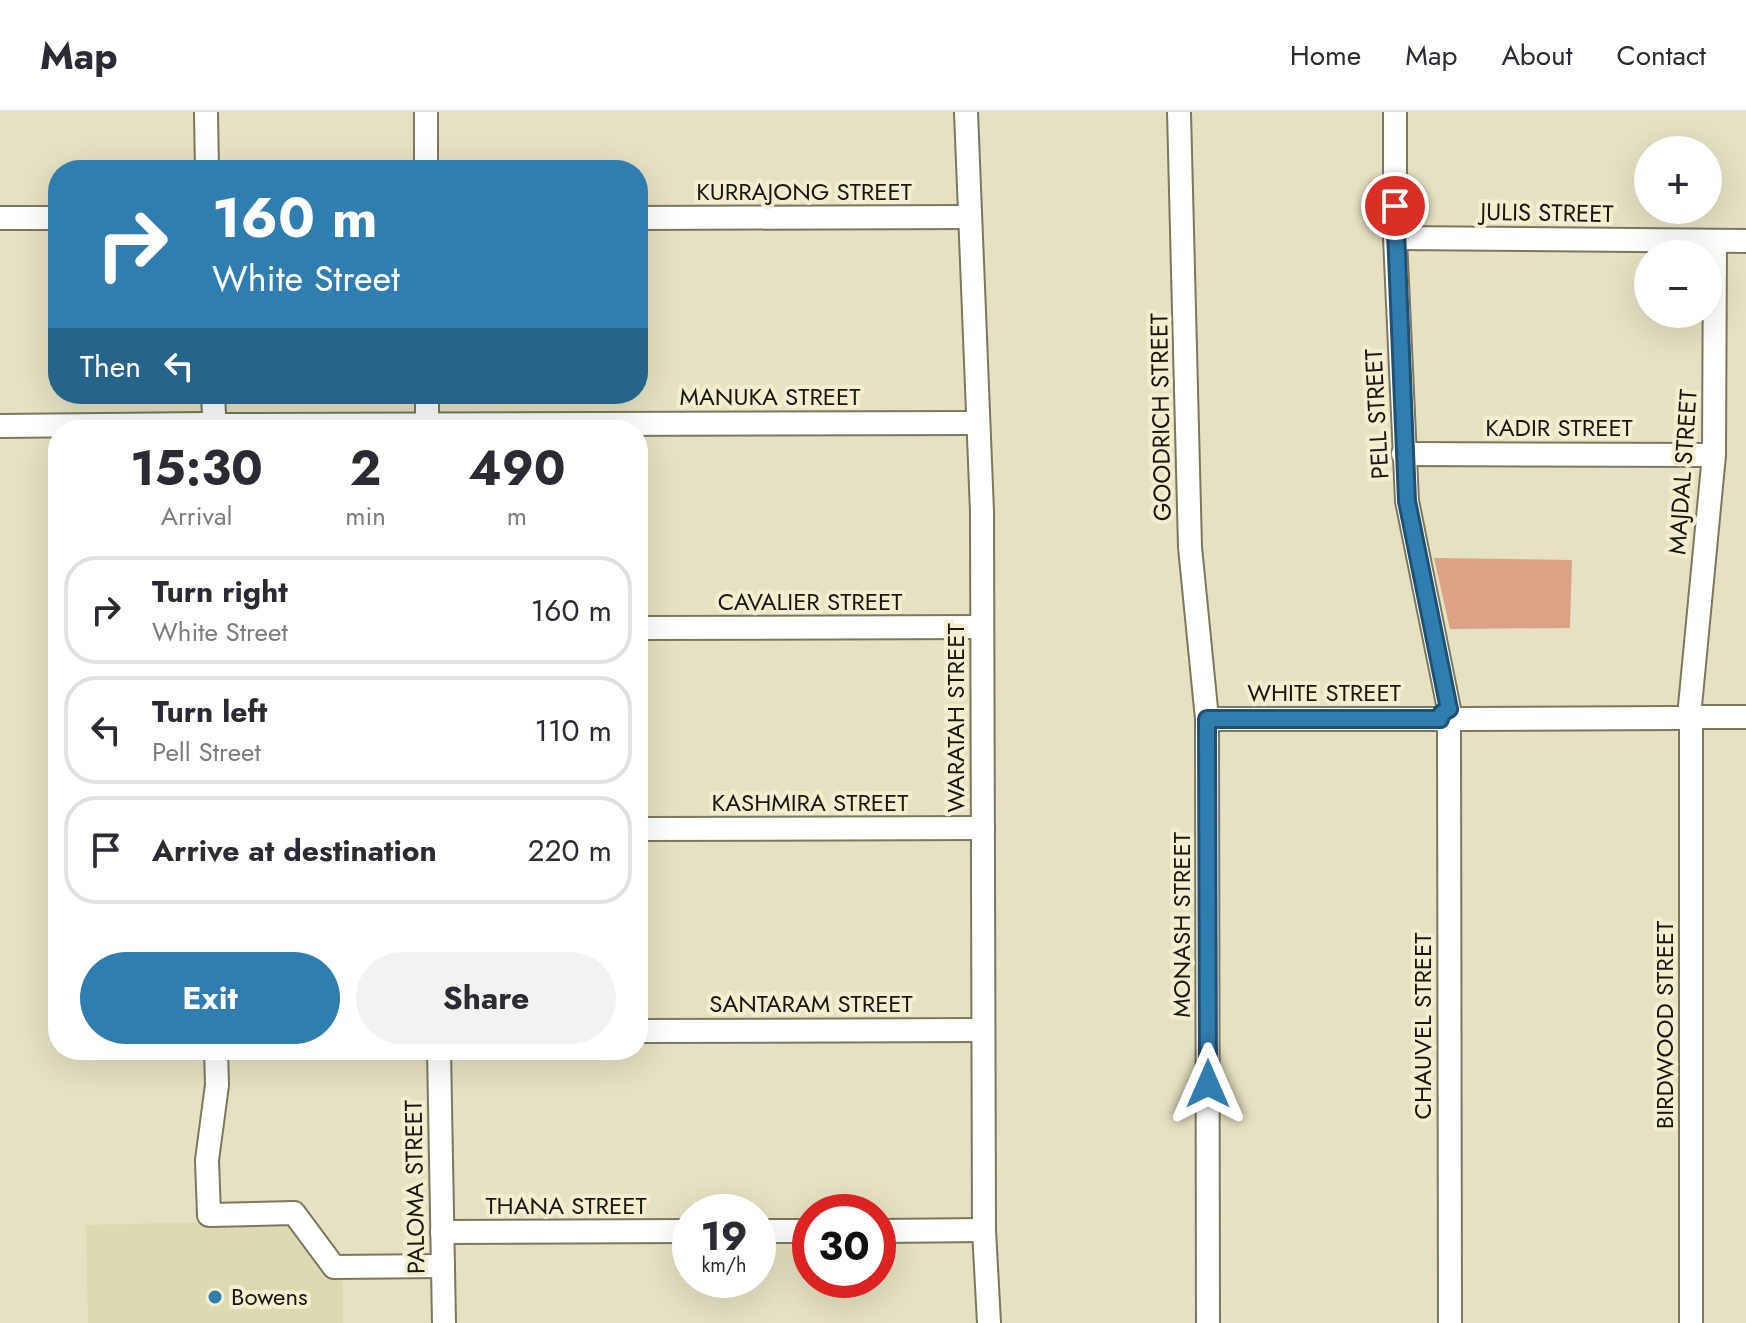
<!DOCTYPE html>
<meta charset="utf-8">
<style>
:root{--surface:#fff;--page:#f2f2f3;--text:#2b2b33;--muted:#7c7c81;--line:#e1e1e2;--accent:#307daf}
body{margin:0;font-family:Jost,sans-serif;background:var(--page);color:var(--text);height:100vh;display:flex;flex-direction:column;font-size:30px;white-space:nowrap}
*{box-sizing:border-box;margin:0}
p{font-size:26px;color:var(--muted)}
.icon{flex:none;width:44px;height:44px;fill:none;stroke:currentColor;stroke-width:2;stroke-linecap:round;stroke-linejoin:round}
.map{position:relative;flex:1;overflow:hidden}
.details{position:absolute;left:48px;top:308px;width:600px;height:640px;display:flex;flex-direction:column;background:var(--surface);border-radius:32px;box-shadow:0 8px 32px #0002}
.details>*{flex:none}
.hud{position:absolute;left:48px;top:48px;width:600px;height:244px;border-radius:32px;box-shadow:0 8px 32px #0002;background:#307daf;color:#fff;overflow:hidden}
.buttons{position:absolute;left:1634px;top:24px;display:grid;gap:16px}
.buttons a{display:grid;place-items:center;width:88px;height:88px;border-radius:50%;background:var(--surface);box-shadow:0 8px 32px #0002;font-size:40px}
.speed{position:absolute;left:672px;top:1082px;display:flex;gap:16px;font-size:40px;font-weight:700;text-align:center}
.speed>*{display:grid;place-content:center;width:104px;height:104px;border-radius:50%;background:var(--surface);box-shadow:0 8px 32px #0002;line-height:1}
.speed small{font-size:20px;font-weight:400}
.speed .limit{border:12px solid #d22;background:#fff;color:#111}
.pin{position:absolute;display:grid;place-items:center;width:68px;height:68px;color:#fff;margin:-34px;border:4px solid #fff;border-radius:50%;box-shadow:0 2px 8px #0007}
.me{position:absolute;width:88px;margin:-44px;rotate:0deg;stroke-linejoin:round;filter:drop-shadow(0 0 6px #0008)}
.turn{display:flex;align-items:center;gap:28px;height:168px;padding:0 32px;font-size:36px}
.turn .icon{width:104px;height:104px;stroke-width:2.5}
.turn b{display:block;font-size:56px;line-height:68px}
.then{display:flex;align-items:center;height:76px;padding:0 32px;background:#0003;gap:16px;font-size:30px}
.eta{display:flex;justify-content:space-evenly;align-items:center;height:136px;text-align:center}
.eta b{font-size:48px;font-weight:700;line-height:56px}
.action{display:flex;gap:16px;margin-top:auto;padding:16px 32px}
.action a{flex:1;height:92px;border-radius:48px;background:var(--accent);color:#fff;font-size:32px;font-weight:700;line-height:92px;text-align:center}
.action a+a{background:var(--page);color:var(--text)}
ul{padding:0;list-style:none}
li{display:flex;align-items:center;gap:24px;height:108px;margin:0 16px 12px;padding:0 16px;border:4px solid var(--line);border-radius:32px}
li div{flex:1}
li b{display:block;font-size:30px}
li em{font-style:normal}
header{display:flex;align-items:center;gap:48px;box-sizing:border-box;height:112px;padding:0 40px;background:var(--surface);border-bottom:2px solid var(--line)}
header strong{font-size:38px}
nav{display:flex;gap:44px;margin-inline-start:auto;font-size:28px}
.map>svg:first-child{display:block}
.built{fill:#ddd9b2}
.green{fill:#dca286}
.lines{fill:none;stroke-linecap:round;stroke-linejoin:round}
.minor-casing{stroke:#7b785c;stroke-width:26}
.minor{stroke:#fff;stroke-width:22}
.route-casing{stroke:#1f5172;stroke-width:20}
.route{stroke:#307daf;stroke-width:14}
.poi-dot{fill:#307daf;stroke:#f2eecf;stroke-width:3}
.labels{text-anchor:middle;stroke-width:8;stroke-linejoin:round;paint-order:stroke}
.street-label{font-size:24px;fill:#19180d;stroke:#f2eecf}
.poi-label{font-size:24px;fill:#19180d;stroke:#f2eecf;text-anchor:start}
</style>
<header>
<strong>Map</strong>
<nav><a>Home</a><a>Map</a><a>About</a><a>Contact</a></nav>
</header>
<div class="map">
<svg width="1746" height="1211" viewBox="0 0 1746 1211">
<rect width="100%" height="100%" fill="#e5e1c2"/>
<path class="built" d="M291,1108l51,50 1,53h-255l-2,-98z"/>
<path class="green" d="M1434,446l138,2 -2,68 -120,1z"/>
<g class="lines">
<defs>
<g id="minor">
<path d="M206,0l1,58"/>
<path d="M426,0v58"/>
<path d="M966,0l16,400 2,718 5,93"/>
<path d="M1179,0l11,435 17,172 1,604"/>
<path d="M1395,0v126l12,263 42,208"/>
<path d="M0,106h58"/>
<path d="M638,106l332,-1"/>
<path d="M1395,126l351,3"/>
<path d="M213,282l1,21"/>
<path d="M427,282v36"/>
<path d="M225,313l753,-2"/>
<path d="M0,314l206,-2"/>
<path d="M1403,342l311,1"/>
<path d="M638,516l344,-1"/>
<path d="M1690,594l24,-251 1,-214"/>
<path d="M1701,605h45"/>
<path d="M1207,607h233"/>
<path d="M1460,607l219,-1"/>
<path d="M1691,616v595"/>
<path d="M1449,617l1,594"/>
<path d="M638,717l345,-1"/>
<path d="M638,919l345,-1"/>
<path d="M216,938l1,35 -10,75 2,55 85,-2 40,54 109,-1"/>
<path d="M439,938l5,273"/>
<path d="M758,1119h52"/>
<path d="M878,1119l106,-1"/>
<path d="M442,1120l248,-1"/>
</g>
</defs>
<use href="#minor" class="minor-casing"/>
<use href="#minor" class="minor"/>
</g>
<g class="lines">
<defs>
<path id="route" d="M1208,972l-1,-365h233l2,-6 7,-4 -42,-208 -12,-295"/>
</defs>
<use href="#route" class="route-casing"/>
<use href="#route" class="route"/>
</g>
<circle class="poi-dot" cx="215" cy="1185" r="8"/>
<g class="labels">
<g class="street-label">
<text x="804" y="88">KURRAJONG STREET</text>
<text transform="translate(1547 101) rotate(1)" y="8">JULIS STREET</text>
<text x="770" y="293">MANUKA STREET</text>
<text transform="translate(1377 302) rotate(-93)" y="8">PELL STREET</text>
<text transform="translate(1161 305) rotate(-91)" y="8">GOODRICH STREET</text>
<text x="1559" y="324">KADIR STREET</text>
<text transform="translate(1683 360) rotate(-86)" y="8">MAJDAL STREET</text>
<text x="810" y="498">CAVALIER STREET</text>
<text x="1324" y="589">WHITE STREET</text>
<text transform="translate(956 606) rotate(-90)" y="8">WARATAH STREET</text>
<text x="810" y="699">KASHMIRA STREET</text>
<text transform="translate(1182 813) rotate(-90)" y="8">MONASH STREET</text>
<text x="811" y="900">SANTARAM STREET</text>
<text transform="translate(1665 913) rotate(-90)" y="8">BIRDWOOD STREET</text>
<text transform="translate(1423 914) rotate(-90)" y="8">CHAUVEL STREET</text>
<text transform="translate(415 1075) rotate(-91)" y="8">PALOMA STREET</text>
<text x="566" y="1102">THANA STREET</text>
</g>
<g class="poi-label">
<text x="231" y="1193">Bowens</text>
</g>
</g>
</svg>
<div class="buttons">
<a>+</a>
<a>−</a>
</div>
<div class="speed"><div>19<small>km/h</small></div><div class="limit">30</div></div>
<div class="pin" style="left:1395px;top:94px;background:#d93025"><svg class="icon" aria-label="arrive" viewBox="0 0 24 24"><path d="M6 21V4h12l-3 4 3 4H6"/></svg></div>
<svg class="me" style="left:1208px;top:972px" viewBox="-20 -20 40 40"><path d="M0-17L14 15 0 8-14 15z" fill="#307daf" stroke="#fff" stroke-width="4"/></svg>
<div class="hud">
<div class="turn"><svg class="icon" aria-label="right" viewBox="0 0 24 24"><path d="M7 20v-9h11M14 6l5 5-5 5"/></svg><div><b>160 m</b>White Street</div></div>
<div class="then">Then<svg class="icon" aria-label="left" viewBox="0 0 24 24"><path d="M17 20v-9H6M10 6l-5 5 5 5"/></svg></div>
</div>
<section class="details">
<div class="eta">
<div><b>15:30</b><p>Arrival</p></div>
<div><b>2</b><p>min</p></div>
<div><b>490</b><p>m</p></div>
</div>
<ul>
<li><svg class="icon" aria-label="right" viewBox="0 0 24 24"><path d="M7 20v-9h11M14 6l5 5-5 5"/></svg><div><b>Turn right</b><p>White Street</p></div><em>160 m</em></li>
<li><svg class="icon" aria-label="left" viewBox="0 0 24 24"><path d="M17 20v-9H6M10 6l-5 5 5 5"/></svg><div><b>Turn left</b><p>Pell Street</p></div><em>110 m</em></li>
<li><svg class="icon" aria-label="arrive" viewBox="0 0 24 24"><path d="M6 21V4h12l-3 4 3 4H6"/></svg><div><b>Arrive at destination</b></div><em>220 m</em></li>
</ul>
<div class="action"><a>Exit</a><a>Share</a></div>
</section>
</div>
